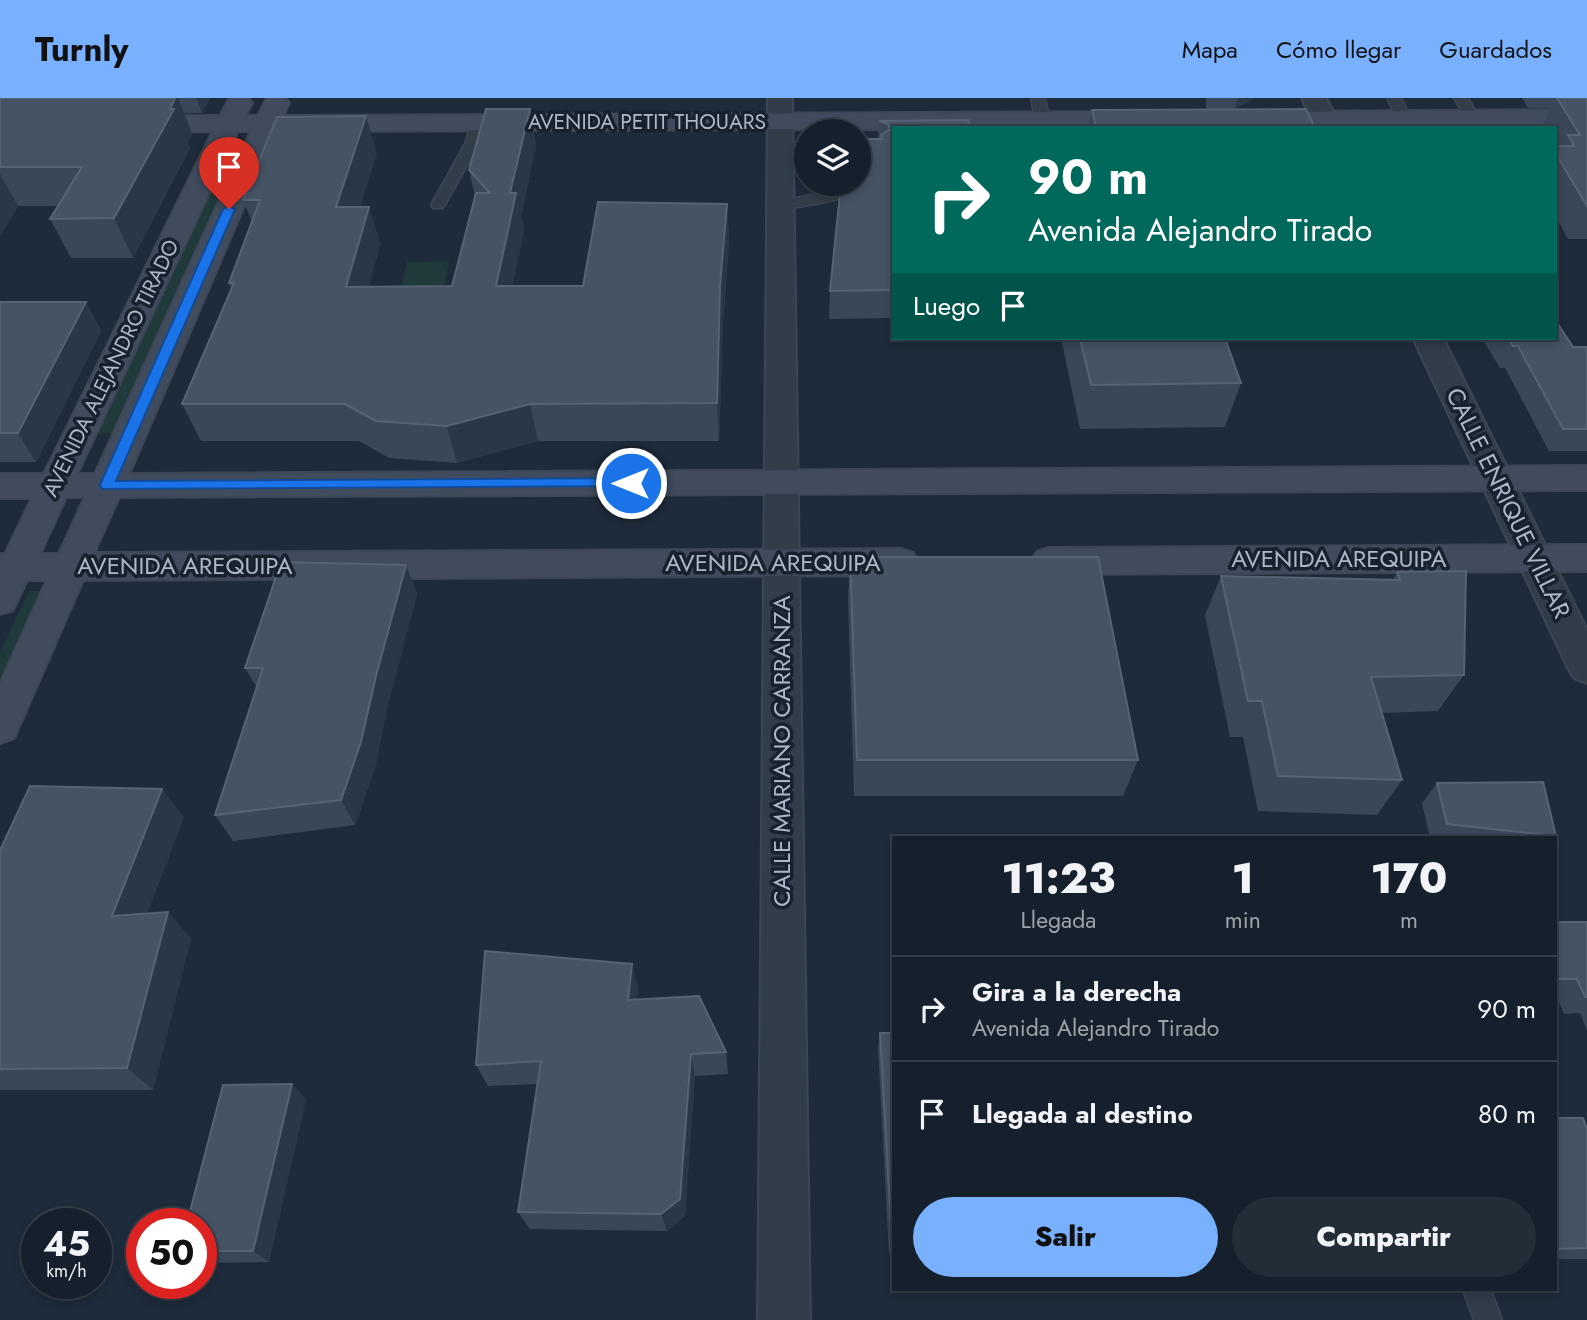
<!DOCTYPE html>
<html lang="es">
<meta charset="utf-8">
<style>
:root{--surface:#16202c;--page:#232d38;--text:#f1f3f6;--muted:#9ea3a9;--line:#353e48;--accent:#79b1ff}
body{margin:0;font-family:Jost,sans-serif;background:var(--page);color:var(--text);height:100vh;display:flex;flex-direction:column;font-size:26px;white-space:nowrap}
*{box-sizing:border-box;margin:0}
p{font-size:23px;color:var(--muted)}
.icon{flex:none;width:38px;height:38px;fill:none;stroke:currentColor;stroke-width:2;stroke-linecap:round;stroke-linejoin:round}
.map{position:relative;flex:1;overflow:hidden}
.side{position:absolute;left:892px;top:738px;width:665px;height:455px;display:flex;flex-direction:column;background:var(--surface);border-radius:0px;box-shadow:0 4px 10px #0003,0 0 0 2px var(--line)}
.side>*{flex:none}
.hud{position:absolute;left:892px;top:28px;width:665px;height:214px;border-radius:0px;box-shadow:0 4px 10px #0003,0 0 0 2px var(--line);background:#00695c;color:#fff;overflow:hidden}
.fabs{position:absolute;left:794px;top:21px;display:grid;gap:14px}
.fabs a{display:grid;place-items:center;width:77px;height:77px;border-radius:50%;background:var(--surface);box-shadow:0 4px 10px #0003,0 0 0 2px var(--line);font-size:35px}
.speed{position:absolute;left:21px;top:1110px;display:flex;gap:14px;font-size:35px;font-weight:700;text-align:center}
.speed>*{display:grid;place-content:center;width:91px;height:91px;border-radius:50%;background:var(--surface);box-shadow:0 4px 10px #0003,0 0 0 2px var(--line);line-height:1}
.speed small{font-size:18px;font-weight:400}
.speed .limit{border:10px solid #d22;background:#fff;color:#111}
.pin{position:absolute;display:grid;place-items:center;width:60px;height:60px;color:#fff;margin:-72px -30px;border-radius:50% 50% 50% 0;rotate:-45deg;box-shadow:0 0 7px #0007}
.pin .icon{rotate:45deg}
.me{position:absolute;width:77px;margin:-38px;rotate:270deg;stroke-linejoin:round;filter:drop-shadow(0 0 5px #0008)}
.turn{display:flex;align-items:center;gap:24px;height:147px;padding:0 21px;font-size:32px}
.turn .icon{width:91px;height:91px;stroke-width:2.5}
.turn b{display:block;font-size:49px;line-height:60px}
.then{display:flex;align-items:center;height:66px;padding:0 21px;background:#0003;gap:14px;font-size:26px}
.eta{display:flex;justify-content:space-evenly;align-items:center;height:119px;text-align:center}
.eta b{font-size:42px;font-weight:800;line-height:49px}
.action{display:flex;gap:14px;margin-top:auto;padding:14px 21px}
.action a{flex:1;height:80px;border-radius:42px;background:var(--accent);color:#111;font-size:28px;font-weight:800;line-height:80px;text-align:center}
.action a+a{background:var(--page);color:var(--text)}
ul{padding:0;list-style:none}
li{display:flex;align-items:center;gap:21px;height:105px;padding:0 21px;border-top:2px solid var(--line)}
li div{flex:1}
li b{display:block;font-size:26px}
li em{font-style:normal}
header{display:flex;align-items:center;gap:42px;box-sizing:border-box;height:98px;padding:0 35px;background:var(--accent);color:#111}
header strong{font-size:33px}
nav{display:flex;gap:38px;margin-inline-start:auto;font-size:24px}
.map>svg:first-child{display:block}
.green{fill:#20393b}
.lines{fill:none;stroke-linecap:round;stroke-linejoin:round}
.service-casing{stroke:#3c4654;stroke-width:3}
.minor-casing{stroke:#3c4654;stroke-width:4}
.tertiary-casing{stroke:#3c4654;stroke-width:4}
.secondary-casing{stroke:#3c4654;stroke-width:4}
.service{fill:#323d4a;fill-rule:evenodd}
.minor{fill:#323d4a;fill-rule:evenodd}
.tertiary{fill:#323d4a;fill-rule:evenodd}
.secondary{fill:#404c5e;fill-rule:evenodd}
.wall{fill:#394759}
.shaded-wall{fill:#293748}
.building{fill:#455365;stroke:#556374;stroke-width:2}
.route{fill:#1a73e8;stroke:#114b97;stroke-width:2}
.labels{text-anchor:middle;stroke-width:7;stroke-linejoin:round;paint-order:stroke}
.far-street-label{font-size:21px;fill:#acb7c7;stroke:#18222e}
.street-label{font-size:24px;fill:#acb7c7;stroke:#18222e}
</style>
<header>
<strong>Turnly</strong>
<nav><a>Mapa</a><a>Cómo llegar</a><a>Guardados</a></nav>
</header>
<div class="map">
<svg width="1587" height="1222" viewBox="0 0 1587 1222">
<rect width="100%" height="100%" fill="#1e2b3a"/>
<g class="green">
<path d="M241,62l-124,273h-20l128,-272z"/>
<path d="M449,163l-10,52 -44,2 12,-53z"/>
<path d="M29,493h21l-50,108v-47z"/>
</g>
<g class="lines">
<defs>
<g id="service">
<path d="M1031,0h14l6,30h-14z"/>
<path d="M1387,0h14l10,21 -2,3h-10z"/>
<path d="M1454,0h14l12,21 -2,3h-10z"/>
<path d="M479,21l7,4 -7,21 -36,64h-10l-2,-3 34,-61 7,-21z"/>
<path d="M781,43l26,4v8l-31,-5 -2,-3z"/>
<path d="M859,84l7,4c-15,15 -64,20 -86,24l-7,-4 2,-3 62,-14z"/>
<path d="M1463,1192h28l11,30h-28z"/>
</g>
<g id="minor">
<path d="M1302,0h24l15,30h-26z"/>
<path d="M1413,240h30l144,292v53l-13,-5 -6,-10z"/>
</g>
<path id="tertiary" d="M768,0h24l18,1222h-52z"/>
<g id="secondary">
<path d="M230,0h18l4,5 -7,13h13l9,-18h18l4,5 -6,13 857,-4 9,3 4,5 -4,5 -9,3 -864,3 -147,343 1458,-8v24l-1468,7 -25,56 807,-4 12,4 6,9 -6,9 -12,4 -818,5 -69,158 -14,5v-59l47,-104h-20l-14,30 -13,4v-60h5l27,-56h-32v-24h44l169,-343 -76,1 -9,-3 -4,-5 4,-5 9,-3h83zM238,33h13l-156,343h-18zM66,399h19l-26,57h-19z"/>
<path d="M1587,12v16l-327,2 -9,-3 -4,-5 4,-5 9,-3z"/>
<path d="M1587,447v26l-538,3 -12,-4 -6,-9 6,-9 12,-4z"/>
</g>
</defs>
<use href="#service" class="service-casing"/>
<use href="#minor" class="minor-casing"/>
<use href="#tertiary" class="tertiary-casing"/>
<use href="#secondary" class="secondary-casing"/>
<use href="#service" class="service"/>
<use href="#minor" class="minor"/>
<use href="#tertiary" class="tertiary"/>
<use href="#secondary" class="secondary"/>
</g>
<g class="wall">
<path d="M0,0h210l-8,15h-18l8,21 -4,8 2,6 -57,110h-62l-21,-39 8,-13h-40l-18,30z"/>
<path d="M1206,0h49l-20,11h-29z"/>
<path d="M1522,0h65v141h-19l-12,-22v-89h-15l10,-20h-23z"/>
<path d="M530,11l6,37 -15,70 3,15 -12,55h71l144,-82 2,37 -6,82 -4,118h-181l-81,22 -68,-5 -30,-17h-158l-19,-37 49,-116 -2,-5 23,-61 -9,-22 134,-47 -17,54h9l11,37 -11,42h83l23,-89 -6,-27z"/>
<path d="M1092,12l223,18h-227z"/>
<path d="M879,23l15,7v190l-65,1 1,-28 10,-87v-19l-1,1 -1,-2h21v-45h19z"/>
<path d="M0,204h86l15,29 -65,131h-36z"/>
<path d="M1061,240h164l16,45 -16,44 -145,2z"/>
<path d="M1482,240h74l17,9h14v104h-38l-44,-83h-5z"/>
<path d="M850,459l288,203 -15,36h-269l-6,-199z"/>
<path d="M406,467l11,29 -29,110 -13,64 -20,57 -122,16 -18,-26 42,-127 -12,-20z"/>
<path d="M1397,474l67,103 -26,36 -56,2 20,67 -25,35 -119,-4 -15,-74h-13l-25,-122 16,-39 172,4z"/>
<path d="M1437,685l119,53 -2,2h-124l-8,-35z"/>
<path d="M184,719l-37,96 44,25 -38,152h-153v-240z"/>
<path d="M1556,824h31v109l-7,-18 -16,1 -8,-19z"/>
<path d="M632,866l6,24 -1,11 89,53 2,22 -33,2 -10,140 -18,15 -137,-2 -12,-17 19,-128 -49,2 -12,-21z"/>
<path d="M880,935h14v219l-5,2 -11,-206z"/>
<path d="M306,1001l-37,163 -68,1v-40z"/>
<path d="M1556,1020l31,11v130h-31z"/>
</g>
<g class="shaded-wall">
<path d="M175,0h3l14,36 -4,8 2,6 -57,110 -19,-40z"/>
<path d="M196,0h14l-8,15z"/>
<path d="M1238,0h17l-20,11z"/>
<path d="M530,11l6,37 -15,70 3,15 -19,93 -9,-38 14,-93z"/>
<path d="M366,18l11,37 -29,92 -12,-38z"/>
<path d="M0,76l18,32 -18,30z"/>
<path d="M727,106l2,37 -6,82 -4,118 -2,-38 3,-117z"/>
<path d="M369,109l11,37 -21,80 -13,-37z"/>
<path d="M86,204l15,29 -65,131 -18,-29z"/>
<path d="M530,306l8,37 -81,22 -10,-37z"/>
<path d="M406,467l11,29 -29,110 -13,64 -20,57 -14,-25z"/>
<path d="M162,691l22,28 -47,124 -25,-25z"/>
<path d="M168,814l23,26 -38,152 -26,-22z"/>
<path d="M632,866l6,24 -4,35 -6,-23z"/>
<path d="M691,956l4,22 -10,140 -18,15 -6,-17z"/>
<path d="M292,986l14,15 -37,163 -16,-11z"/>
<path d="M894,1144v10l-5,2 3,-11z"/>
</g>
<g class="building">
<path d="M0,0h175l-5,11h4l-60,109 -64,1 32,-52h-82z"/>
<path d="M1557,0h30v108l-31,-52v-8h18l-6,-11h12z"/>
<path d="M486,11h44l-20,84h6l-20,93h87l15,-84 129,2 -7,82 -3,117 -187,1 -83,22 -71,-5 -31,-17h-163l52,-121h-5l31,-83h-17l34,-83 89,-1 -30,91h33l-23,80 106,-1 24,-93h14l-21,-23z"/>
<path d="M1306,11l9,19h-219l-4,-18z"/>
<path d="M968,22l2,8h-76v162l-64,1 11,-107h18v-17l11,-8 -11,-7v-13h23l-1,-4 9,-6 -2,-5 -9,-3z"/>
<path d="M0,204h86l-68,131h-18z"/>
<path d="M1556,223l17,26h14v82h-24l-45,-83h-5l-5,-8h48z"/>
<path d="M1080,240h145l16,45 -150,2z"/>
<path d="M850,459h248l40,203h-281z"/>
<path d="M281,464l125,3 -30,111 -15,66 -20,58 -126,15 48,-147h-18z"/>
<path d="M1466,473l-2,104 -93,2 31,103 -124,-4 -16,-75h-14l-27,-125 179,4 -3,-8z"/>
<path d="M1543,684l13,54 -109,-12 -10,-41z"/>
<path d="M30,688l132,3 -50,127 56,-4 -41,156 -127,1v-219z"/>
<path d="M1556,824h31v75h-2l-8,-18h-21z"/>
<path d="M485,853l147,13 -4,36 71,-4 27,56 -35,2 -11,145 -19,15 -143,-2 23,-151 -65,4z"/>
<path d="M880,935h14v209l-2,1z"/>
<path d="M292,986l-39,167h-52v-28h-14l36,-138z"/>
<path d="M1556,1020h27l4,11v119l-31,1z"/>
</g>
<path class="route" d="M229,108l6,3 -119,272 515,-3 5,2v6l-534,3 -2,-4 123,-276z"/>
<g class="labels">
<g class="far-street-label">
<text x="647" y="31">AVENIDA PETIT THOUARS</text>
<text transform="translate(111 270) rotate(-64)" y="7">AVENIDA ALEJANDRO TIRADO</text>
</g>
<g class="street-label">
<text transform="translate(1508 405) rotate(64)" y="8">CALLE ENRIQUE VILLAR</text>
<text x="1339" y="469">AVENIDA AREQUIPA</text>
<text x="773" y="473">AVENIDA AREQUIPA</text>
<text x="185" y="476">AVENIDA AREQUIPA</text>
<text transform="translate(782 653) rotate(-90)" y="8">CALLE MARIANO CARRANZA</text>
</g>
</g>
</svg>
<div class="fabs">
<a><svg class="icon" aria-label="layers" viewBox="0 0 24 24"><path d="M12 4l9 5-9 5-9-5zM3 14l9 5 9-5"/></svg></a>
</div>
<div class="speed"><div>45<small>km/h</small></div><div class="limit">50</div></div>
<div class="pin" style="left:229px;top:111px;background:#d93025"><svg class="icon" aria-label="arrive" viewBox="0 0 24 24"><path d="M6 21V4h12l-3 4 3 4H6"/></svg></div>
<svg class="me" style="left:631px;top:385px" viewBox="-20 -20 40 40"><circle r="17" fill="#1a73e8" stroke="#fff" stroke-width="3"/><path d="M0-11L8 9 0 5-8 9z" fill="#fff"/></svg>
<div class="hud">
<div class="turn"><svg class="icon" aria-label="right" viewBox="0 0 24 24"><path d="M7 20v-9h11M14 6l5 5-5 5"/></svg><div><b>90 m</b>Avenida Alejandro Tirado</div></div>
<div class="then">Luego<svg class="icon" aria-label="arrive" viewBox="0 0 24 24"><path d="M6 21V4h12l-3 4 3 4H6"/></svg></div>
</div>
<section class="side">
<div class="eta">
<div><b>11:23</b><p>Llegada</p></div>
<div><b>1</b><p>min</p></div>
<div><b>170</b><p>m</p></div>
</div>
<ul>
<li><svg class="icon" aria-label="right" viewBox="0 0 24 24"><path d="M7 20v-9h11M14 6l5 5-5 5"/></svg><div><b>Gira a la derecha</b><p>Avenida Alejandro Tirado</p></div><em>90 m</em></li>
<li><svg class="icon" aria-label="arrive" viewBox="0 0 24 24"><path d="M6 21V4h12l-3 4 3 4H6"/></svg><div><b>Llegada al destino</b></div><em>80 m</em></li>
</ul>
<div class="action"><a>Salir</a><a>Compartir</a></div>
</section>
</div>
